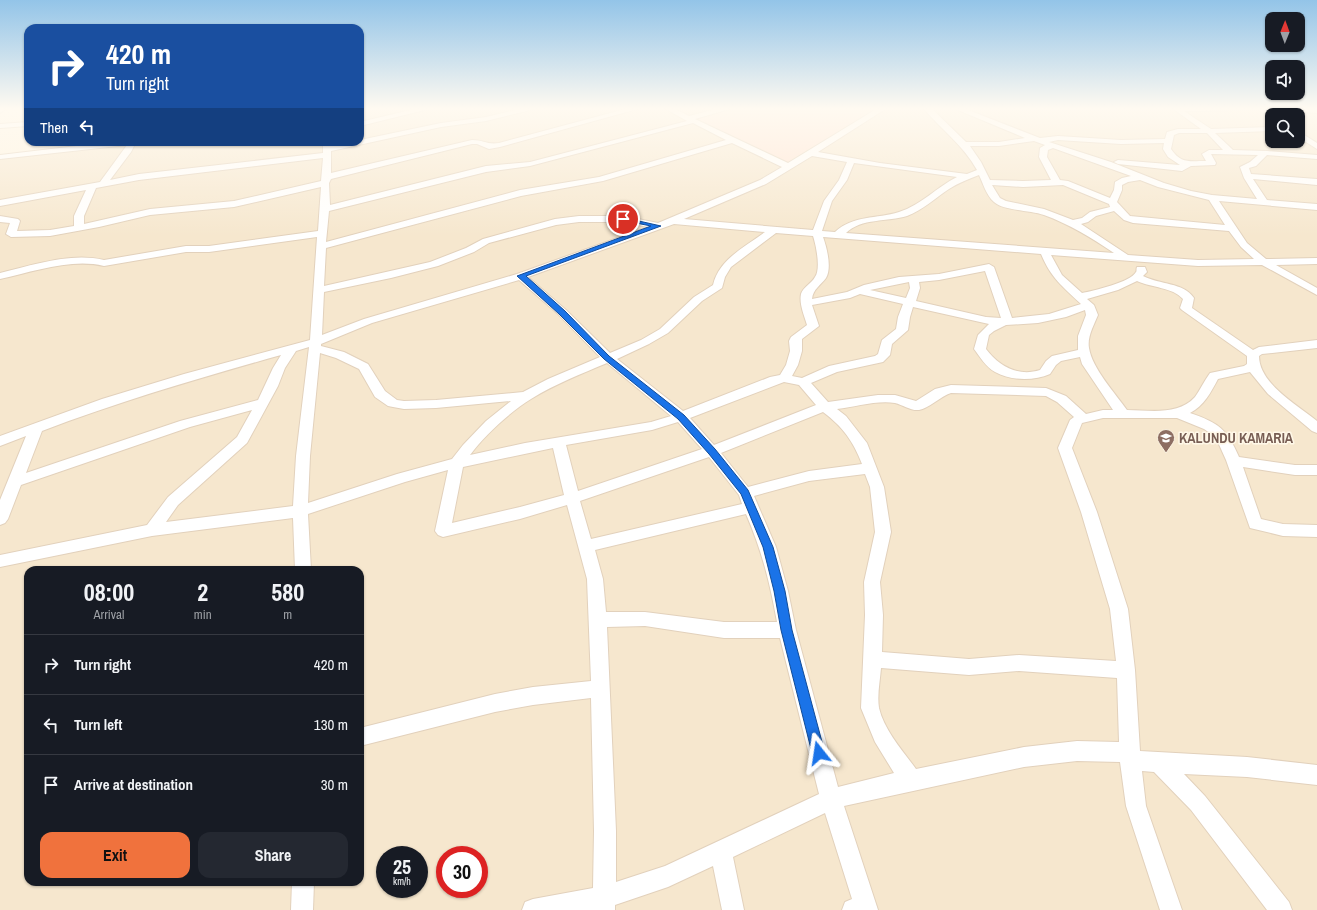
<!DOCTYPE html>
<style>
:root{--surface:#171b24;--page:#242831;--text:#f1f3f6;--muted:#9ea1a6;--line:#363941;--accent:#f0723d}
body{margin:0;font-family:"Archivo Narrow",sans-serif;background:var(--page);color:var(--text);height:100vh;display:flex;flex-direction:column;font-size:15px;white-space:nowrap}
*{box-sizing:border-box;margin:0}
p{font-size:13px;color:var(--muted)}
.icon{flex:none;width:22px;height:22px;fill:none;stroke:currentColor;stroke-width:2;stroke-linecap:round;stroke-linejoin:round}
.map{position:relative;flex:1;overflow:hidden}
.drawer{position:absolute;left:24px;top:566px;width:340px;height:320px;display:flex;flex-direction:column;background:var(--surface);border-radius:12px;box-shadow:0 1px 3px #0004}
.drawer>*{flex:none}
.guide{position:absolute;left:24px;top:24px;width:340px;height:122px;border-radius:12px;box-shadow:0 1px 3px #0004;background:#1a4fa0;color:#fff;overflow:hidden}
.needle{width:26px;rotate:1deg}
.controls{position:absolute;left:1265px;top:12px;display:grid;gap:8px}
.controls a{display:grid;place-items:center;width:40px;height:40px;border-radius:8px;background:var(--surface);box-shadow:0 1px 3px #0004;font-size:20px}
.speed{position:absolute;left:376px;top:846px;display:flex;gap:8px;font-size:20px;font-weight:700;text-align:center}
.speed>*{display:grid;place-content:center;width:52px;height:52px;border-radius:50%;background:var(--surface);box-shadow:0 1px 3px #0004;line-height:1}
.speed small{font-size:10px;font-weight:400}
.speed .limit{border:6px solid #d22;background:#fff;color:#111}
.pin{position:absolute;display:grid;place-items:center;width:34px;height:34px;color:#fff;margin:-17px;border:2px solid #fff;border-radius:50%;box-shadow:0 1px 4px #0007}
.me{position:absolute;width:44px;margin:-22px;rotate:345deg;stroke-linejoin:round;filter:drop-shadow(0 0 3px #0008)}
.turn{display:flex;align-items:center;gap:14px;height:84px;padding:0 16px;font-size:18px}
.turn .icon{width:52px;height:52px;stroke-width:2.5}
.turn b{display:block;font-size:28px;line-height:34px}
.then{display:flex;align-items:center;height:38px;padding:0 16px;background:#0003;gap:8px;font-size:15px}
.eta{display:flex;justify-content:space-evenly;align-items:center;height:68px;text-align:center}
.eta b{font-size:24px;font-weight:800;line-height:28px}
.button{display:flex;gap:8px;margin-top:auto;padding:8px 16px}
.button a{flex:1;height:46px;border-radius:12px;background:var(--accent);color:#111;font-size:16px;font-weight:800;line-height:46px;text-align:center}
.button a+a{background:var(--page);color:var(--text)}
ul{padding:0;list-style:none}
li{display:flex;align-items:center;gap:12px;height:60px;padding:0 16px;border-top:1px solid var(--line)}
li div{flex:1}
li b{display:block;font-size:15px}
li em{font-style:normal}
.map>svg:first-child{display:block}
.residential{fill:#f6e7ce;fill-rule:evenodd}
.commercial{fill:#ffe3d3}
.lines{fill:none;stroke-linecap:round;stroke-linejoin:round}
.minor-casing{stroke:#e2d1bc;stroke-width:2}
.minor{fill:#fff;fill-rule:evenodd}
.route{fill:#1a73e8;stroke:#114b97}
.labels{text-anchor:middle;stroke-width:3;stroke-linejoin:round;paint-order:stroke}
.education-label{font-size:14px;font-weight:bold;fill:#785e54;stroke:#fff8e8;text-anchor:start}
</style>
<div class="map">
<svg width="1317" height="910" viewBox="0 0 1317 910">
<rect width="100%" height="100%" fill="#fef4e0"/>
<path class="residential" d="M360,108h957v802h-1317v-753l136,-15h224zM1272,115h26v26h-26zM28,570h332v312h-332zM385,855h34v34h-34zM445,855h34v34h-34z"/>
<path class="commercial" d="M737,108h140l-91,55 -92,-45z"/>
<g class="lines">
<defs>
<g id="minor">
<path d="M0,108h6l-6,5z"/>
<path d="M419,108h14l-73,18v-4z"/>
<path d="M524,108h14l-52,13 -45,6 -110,24v22l141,-33c12,0 15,5 27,3l130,-35h12l-141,39 -11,2 -12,-5h-5l-141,35 -2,4 1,22 156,-39 44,-4 157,-41 -23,-13h9l16,8 31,-8h13l-38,11 93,44 90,-55h9l-69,44 62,11 87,11 10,-4c-14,-25 -35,-40 -54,-62h8l35,34h33l26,-4 -72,-30h10l77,30 18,-2 63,4 44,-1 2,-7 11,-3h23l-29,-21h94l9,7h-3v3l-13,-8 -75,1 27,18 61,-2v4l-57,2 18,17 34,1 50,4v4l-50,-4 -11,11 -7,2 2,6 66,5v6l-64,-6 14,21 50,4v6l-98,-9 28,42 19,16 51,-1v6l-41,1 41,23v7l-55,-30 -64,1 -147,-11 11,20 20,18c11,-2 49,-11 54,-21 1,-1 0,-3 1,-5h8l2,5 -4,4c17,9 40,6 51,22l-2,10 61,42 6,-3 58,-7v8l-55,6 -3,2c0,28 39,49 58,65v12l-5,-2 -44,-37 -18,-22 -32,7c-7,13 -14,27 -28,34 29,10 37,16 49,44l56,8h22v10h-22l-52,-8 18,52 22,5 34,1v12l-34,-1 -33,-8 -24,-68 -9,-20 -4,-5 -9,-6 -27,-11h-74l-21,5 -10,25 25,64 31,97 7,61 5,81 107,6 70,8v20l-70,-8 -63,-3 21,22 84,106 3,8h-25l-76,-100 -37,-38 -12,-1 4,35 36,104h-22l-34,-104 -6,-44 -43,-1 -53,6 -180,39 34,104h-36l3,-8 7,-3 -27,-86 -92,44 11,53h-22l-9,-44 -45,21 -53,18v5h-93l3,-8 8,-3 60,-11 1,-57 -3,-133 -58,7 -38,7 -135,34v-18l135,-34 38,-7 58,-6 -4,-102 -20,-74 -47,14 -77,18 -5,-2 -3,-4 13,-61 -43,12 -97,32 3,56h-16l-2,-52 -141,18 -152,31v-12l147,-30 21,-28 69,-60 15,-27 -62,17 -169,58 -13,34 -3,4 -5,2v-25l26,-64 -26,10v-10l102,-37 82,-25 126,-34 7,-103 -108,15h-23l-82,14c-33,-8 -71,6 -104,13v-6c33,-8 71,-21 104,-13l82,-14h23l109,-15 3,-44 -87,20 -84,8 -51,12 -49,9 -39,1 -5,-3 4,-11 -10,-1v-6l18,3 2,2 -3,10 33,-1 24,-4v-10l12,-26 -86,16v-6l100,-18 27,-37 -127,14v-4l111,-13h25l-5,10 -21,28 29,-6 184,-21v-11h8v4l18,-4h11v-2l81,-17 45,-6zM693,123l33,17 -127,37 -79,13 -194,52 3,-31 157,-39 44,-6zM1179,133h28l16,17h-14l-7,4 4,7c-16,0 -25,3 -35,-12l3,-14zM1058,140l63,4 43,-1 -1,6 5,8 12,8 -62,-5 -4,2 4,2 64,7 9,-5 24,-1 1,-2 -5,-9 47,1 -8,7 -10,5 4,11 13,21 -45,-4 -21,-4 -27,-8 -53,-21 -62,-20zM1034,141l11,4 -5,3 -1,9 12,23 -28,1 -33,-1 -9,-18 -11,-16h29zM732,143l50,24 -22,13 -102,43 -35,-7h-44l-24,3 -72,20 -17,9 -36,14 -106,24 2,-38 195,-52 82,-15zM1053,148l78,28 -9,2 -7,4 -1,8 -4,8 -42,-17 -8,-1 -13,-23 1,-7zM812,156l35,6 -8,18 -15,21 -11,29 -129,-11 82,-35zM323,158l-2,23 -87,20 -84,8 -66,15v-8l12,-28 43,-8zM854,163l103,14c-20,10 -36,28 -58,35 -22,7 -46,3 -64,20l-13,-1 10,-30 15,-21zM979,175c4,8 7,20 15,27 10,9 37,8 50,13 25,9 48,23 70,38l-268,-20c15,-15 42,-11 61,-17 16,-6 28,-18 42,-27 9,-6 20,-10 30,-14zM1140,180l18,7 51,13 16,25 -95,-9 -13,-14 5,-12v-5l6,-3zM992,185l31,2 40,-2 46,19 1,3 -20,5 -8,6 -9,2 -29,-11 -38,-8 -6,-3zM1114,211l10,9 9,3 96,8 12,16 13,12 -56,1 -70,-5 -47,-31 7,-2 8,-6zM579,222h44l25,5 -131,47 -153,45 -42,16 2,-43 67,-14 47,-12 36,-14 15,-9 67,-18zM674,224l91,8c-20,15 -46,27 -52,53l-19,12 -34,32 -19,11 -31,13 -44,-43 -38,-33zM776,233l37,3c3,9 8,33 2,41 -3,6 -12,10 -14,17 -2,10 3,21 6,31l-16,12 -2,4 1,10 -4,14 -6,10 -10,2 -87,34 -66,-52 32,-15 19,-11 34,-32 20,-13 3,-11 6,-10zM823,237l218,17c10,24 21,32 40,50l-32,10 -37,4 -18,-51 -5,-3 -50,10 -40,3 -35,8 -17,7 -35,7c1,-10 9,-14 14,-21 6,-10 1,-30 -3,-41zM985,271l16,47 -15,-1 -70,-16 4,-13 -1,-6 20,-2zM519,280l39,34 42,43 -52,22 -25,13 -87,8 -32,1 -7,-1 -12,-9 -17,-27 -24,-12 -23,-6v-2l51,-21zM1137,281c15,7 35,6 46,18l-3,9 2,2 65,46v8l-3,2 -34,7c-6,8 -10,17 -15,24 -17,19 -46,13 -68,13 -12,-17 -35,-42 -38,-62 -2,-11 5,-23 9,-33l-4,-10 -7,-6 31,-9zM909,282l1,6 -4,10 -36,-8zM860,294l43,10 -5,13 -2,12 -14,11 -4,14 -3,2 -46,10 -27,12 -10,-2 6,-11 4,-14v-12l17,-13 -7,-21 38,-7zM913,307l76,17 -11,11 -4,14c6,8 12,18 21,23 16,9 39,9 55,2l6,-9 5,-4 19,-4 2,7 31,46h-10l-17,4 -20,-18 -20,-8 -95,-3 -16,4 -19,12 -21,-6h-17l-50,7 -17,-19 26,-11 46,-10 7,-7 2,-11 16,-14 2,-13zM1085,310l1,5 -8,21v14l-26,6 -6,5 -6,9c-22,7 -41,-4 -54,-21l3,-14 5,-4 12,-6 32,-2 28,-6zM309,347l-13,109 -3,50 -127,16 12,-17 69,-62 31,-57 7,-18 11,-17zM320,353l16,5 23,11 16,28 13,9 5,1 11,2 32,-1 75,-7 -25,20 -23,24 -11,14 -55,15 -89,29 2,-47zM281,355l-8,13 -15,32 -78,21 -154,52 16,-42c79,-30 158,-53 239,-76zM607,363l64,53 -20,6 -126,21 -55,12c14,-19 41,-44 61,-56 24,-15 50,-25 76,-36zM784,382l15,3 17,20 -102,40 -24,-27zM951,393l95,3 11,6 17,15 -4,3 -12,28 23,64 29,97 6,52 -97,-6 -50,4 -87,-7 1,-37 -3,-33 11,-50 -7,-45 -17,-44 -21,-27 -9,-7c18,-2 40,-9 58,-6 8,2 16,8 24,7 9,-1 22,-14 32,-17zM823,412c20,15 30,29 39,52l-53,7 -61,16 -27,-34zM678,422l24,27 -124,42 -12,-46 86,-15zM553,448l11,47 -44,12 -68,16 11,-56zM709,457l30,38 3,9 -151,35 -11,-38zM865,474l5,13 5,45 -11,50 1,33 -4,93 14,34 19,31 -56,14 -42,-157 -8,-39 -12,-44 -22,-51 55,-15zM746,514c16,37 24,69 31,108h-53l-79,-10h-39l-3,-33 -8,-29zM645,626l79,12h56l39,156 -154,72 -49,16v-51l-9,-204zM881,668l88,7 50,-4 98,7 2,64 -42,-1 -53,6 -108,22c-13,-18 -32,-39 -37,-61 -2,-13 1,-27 2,-40z"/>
<path d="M1276,108l41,1v4l-38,-3z"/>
<path d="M28,122v4l-28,2v-4z"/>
<path d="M1298,131l19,12v6l-19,-12z"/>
<path d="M292,882h22l-1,28h-22z"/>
</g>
</defs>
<use href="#minor" class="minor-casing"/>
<use href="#minor" class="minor"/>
</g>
<linearGradient id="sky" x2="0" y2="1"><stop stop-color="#93c4e8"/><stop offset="0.46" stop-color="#fffaf1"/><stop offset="1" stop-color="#fffaf1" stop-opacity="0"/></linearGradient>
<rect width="1317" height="236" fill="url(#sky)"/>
<path class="route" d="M621,217l40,9 -135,50 39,35 44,45 75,59 31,34 33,41 25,57 12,44 7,39 33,123 -2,4 -4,2 -5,-2 -2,-4 -31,-123 -7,-39 -11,-44 -22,-53 -32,-40 -31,-35 -74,-60 -45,-45 -42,-38 134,-50 -30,-6z"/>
<defs>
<symbol id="school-pin" viewBox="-11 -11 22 30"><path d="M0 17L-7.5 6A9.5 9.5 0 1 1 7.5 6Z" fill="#8d6e63" stroke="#fff8e8"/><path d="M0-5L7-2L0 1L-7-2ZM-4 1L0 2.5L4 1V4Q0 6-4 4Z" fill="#fff"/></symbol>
</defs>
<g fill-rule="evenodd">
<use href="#school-pin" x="1156" y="428" width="20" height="27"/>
</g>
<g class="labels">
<g class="education-label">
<text x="1179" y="443">KALUNDU KAMARIA</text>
</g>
</g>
</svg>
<div class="controls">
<a><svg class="needle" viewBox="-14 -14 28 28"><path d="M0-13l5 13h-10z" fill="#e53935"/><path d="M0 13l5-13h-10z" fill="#9ea1a6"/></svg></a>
<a><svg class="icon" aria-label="sound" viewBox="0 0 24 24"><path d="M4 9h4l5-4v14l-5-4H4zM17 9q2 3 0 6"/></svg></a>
<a><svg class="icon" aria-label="search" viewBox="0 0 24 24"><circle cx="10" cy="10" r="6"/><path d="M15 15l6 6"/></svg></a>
</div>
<div class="speed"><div>25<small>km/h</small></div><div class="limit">30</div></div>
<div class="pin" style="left:623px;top:219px;background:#d93025"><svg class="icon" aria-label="arrive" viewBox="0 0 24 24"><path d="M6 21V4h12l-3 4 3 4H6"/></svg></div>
<svg class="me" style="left:819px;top:753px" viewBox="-20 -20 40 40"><path d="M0-17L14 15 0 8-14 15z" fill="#1a73e8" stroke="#fff" stroke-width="4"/></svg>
<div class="guide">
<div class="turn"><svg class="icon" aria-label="right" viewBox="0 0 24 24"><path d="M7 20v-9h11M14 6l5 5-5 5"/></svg><div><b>420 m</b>Turn right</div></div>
<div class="then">Then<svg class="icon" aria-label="left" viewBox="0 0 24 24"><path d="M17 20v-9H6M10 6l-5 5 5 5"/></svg></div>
</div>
<section class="drawer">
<div class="eta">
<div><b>08:00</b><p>Arrival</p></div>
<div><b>2</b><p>min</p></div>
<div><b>580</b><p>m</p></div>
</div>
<ul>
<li><svg class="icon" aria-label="right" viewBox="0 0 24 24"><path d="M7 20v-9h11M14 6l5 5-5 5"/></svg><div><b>Turn right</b></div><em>420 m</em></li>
<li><svg class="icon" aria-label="left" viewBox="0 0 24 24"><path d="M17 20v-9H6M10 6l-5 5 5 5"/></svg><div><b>Turn left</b></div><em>130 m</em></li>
<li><svg class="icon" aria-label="arrive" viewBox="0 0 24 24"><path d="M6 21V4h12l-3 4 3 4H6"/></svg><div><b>Arrive at destination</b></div><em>30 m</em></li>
</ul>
<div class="button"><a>Exit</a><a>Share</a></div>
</section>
</div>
